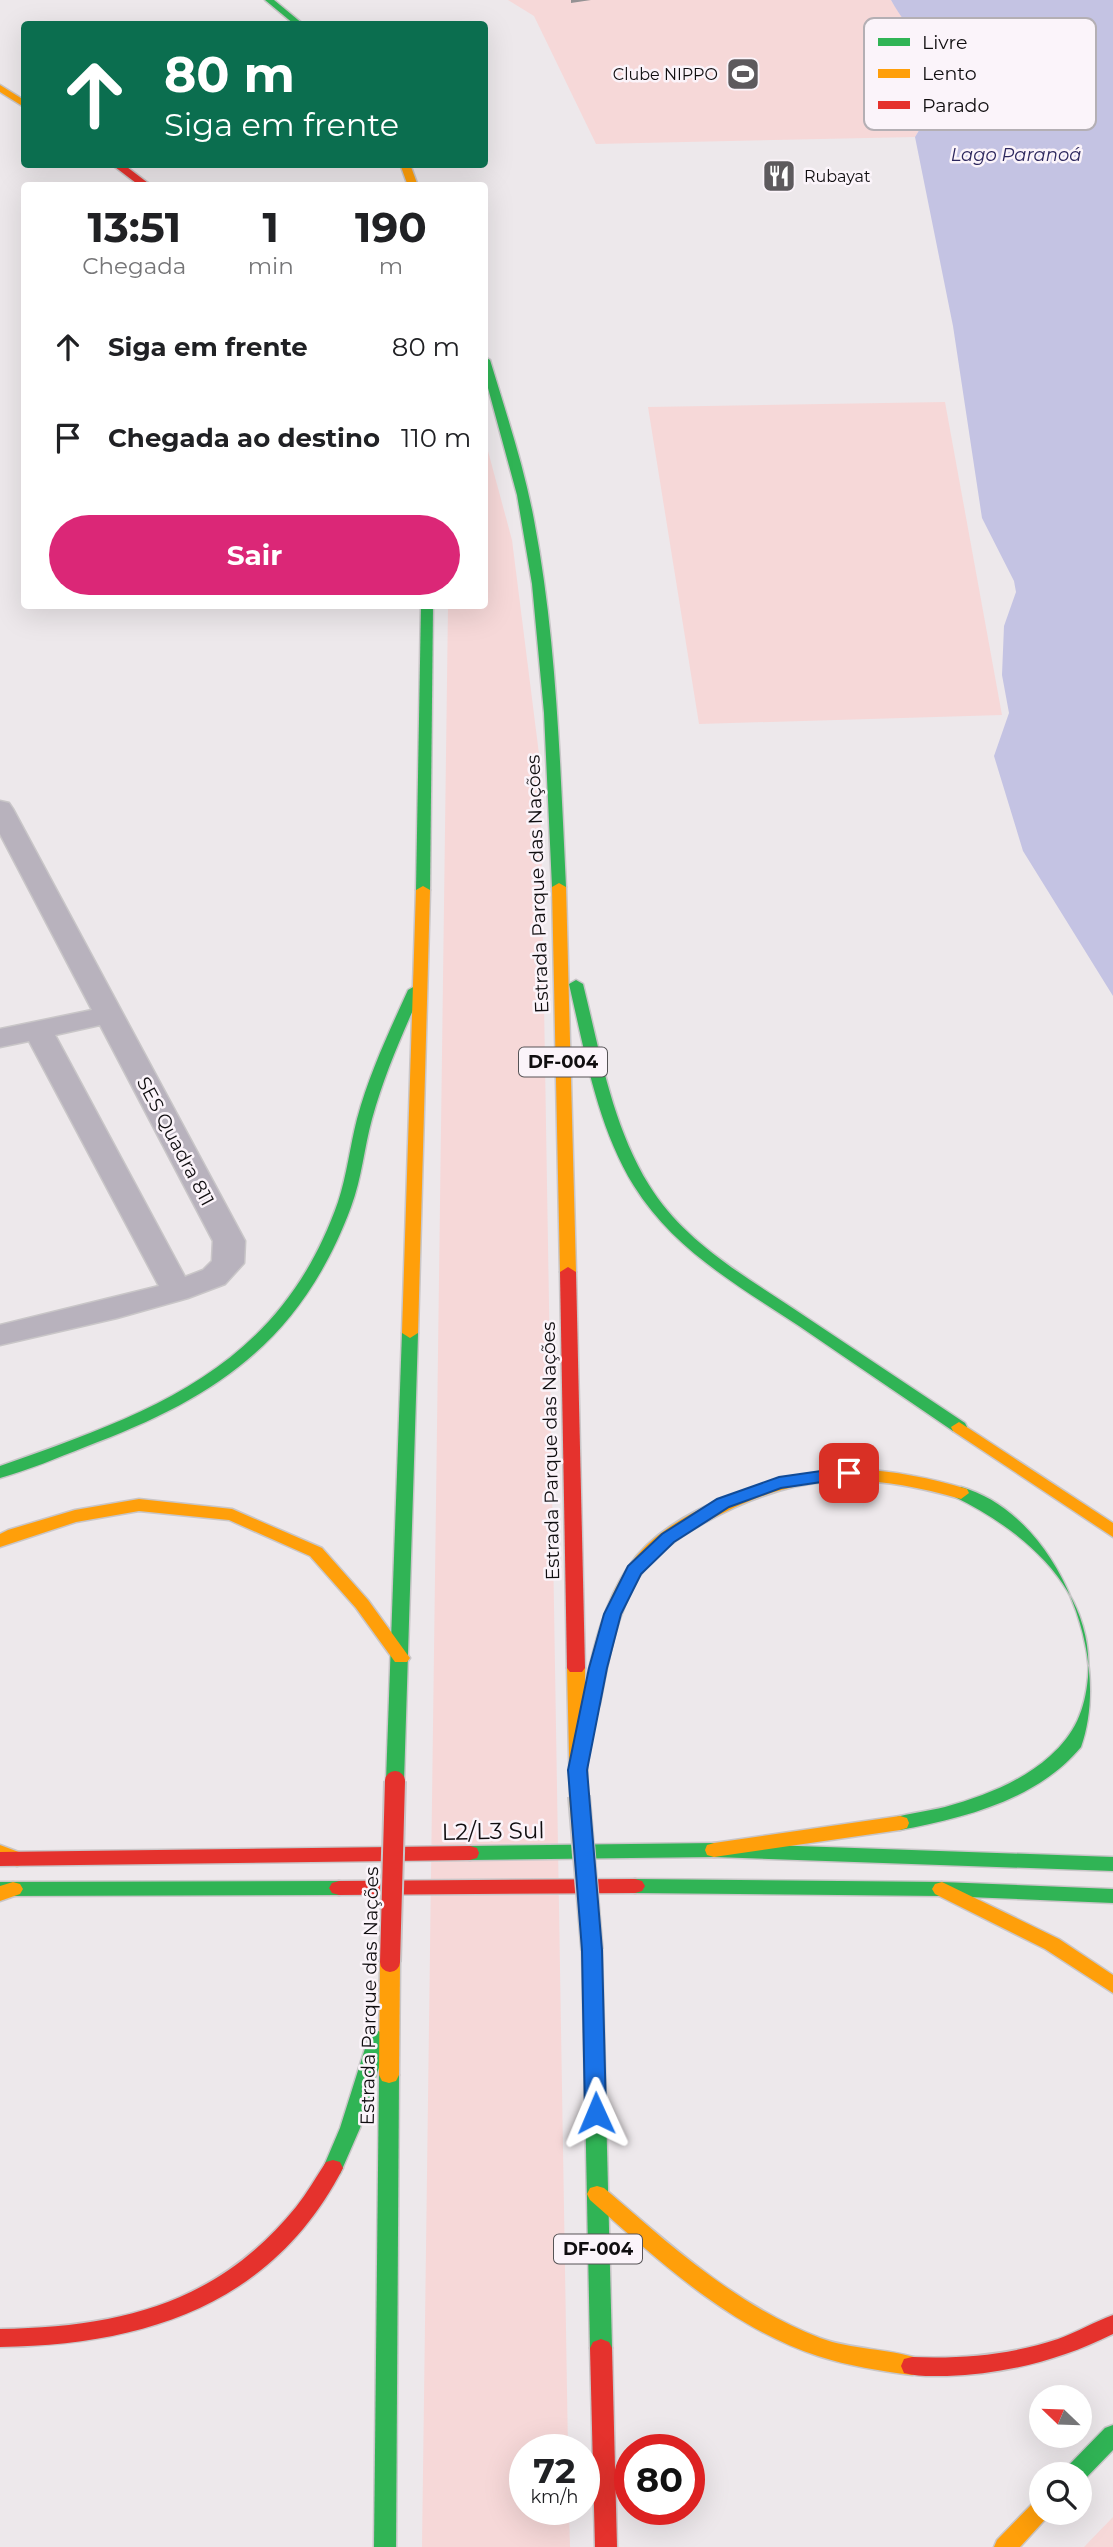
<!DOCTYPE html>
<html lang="pt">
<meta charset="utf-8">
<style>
:root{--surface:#fff;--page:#f2f2f2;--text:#202124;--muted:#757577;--accent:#db2777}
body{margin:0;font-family:Montserrat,sans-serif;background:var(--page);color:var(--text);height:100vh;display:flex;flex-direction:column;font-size:26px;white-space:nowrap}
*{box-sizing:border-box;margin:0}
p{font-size:23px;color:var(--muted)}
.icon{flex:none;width:38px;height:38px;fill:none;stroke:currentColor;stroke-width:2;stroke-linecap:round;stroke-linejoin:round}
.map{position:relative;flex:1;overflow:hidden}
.panel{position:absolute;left:21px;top:182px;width:467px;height:427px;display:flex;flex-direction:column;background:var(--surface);border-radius:7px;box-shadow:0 7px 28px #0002}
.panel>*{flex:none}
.top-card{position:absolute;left:21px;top:21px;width:467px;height:147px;border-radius:7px;box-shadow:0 7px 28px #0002;background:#0b6e4f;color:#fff;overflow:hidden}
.needle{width:46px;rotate:293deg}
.tools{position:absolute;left:1029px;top:2385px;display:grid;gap:14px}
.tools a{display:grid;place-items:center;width:63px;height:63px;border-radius:50%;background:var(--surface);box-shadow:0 7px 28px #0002;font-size:35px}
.speed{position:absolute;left:509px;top:2434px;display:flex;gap:14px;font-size:35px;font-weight:700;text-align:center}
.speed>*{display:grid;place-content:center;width:91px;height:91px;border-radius:50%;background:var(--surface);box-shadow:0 7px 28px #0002;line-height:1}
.speed small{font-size:18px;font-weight:400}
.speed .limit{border:10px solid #d22;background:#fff;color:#111}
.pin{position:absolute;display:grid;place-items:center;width:60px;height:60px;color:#fff;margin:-30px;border-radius:14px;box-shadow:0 4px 10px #0006}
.me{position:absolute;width:77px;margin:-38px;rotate:359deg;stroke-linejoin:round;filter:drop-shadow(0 0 5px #0008)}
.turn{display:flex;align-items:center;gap:24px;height:147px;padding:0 28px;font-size:32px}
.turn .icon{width:91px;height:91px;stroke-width:2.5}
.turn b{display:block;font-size:49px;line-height:60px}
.eta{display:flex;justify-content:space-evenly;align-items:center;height:119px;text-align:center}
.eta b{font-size:42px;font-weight:700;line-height:49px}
.button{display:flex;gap:14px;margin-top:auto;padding:14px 28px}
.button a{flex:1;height:80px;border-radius:42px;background:var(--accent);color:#fff;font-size:28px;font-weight:700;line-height:80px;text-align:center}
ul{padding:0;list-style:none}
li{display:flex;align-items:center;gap:21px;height:91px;padding:0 28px}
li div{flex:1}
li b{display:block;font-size:26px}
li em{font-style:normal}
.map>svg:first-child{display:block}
.green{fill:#f6d8d8}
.water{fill:#c4c3e3}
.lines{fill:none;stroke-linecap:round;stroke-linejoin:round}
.street-casing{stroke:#c9c6c8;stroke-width:3}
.fast-casing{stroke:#c9c6c8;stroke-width:3}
.slow-casing{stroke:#c9c6c8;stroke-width:3}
.jam-casing{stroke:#c9c6c8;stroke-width:3}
.street{fill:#b8b2bd;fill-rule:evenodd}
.fast{fill:#30b455;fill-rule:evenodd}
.slow{fill:#ff9f0a;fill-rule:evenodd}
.jam{fill:#e5322d;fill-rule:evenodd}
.slow-bridge-casing{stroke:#c9c6c8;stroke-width:24;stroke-linecap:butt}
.jam-bridge-casing{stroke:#c9c6c8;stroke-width:24;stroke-linecap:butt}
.slow-bridge{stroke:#ff9f0a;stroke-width:20}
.jam-bridge{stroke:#e5322d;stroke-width:20}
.shaded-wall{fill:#959294}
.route{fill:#1a73e8;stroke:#114b97;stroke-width:2}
.labels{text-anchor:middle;stroke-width:5;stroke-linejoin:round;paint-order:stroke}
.far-poi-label{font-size:16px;fill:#100e10;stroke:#fbf4fa;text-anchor:end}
.far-water-label{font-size:18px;font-style:italic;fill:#2c275d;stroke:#fbf4fa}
.shield{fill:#fbf4fa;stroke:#565356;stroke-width:2}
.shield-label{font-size:18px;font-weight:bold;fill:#100e10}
.street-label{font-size:19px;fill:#100e10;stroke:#fbf4fa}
.near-street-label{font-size:23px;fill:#100e10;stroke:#fbf4fa}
.key{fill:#fbf4fa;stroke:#b4afb4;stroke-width:2}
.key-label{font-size:19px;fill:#100e10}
</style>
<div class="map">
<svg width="1113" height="2547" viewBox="0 0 1113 2547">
<rect width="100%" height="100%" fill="#ede8eb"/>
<g class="green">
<path d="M508,0h383c9,15 22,31 28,48 10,30 14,63 -4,89l-319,7 -62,-128z"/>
<path d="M945,402l57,313 -303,9 -51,-317z"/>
<path d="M485,440l27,100 28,222 28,1688h-43v60h44l1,37h-148l26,-1941h37z"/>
<path d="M1113,2517v30h-29z"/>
</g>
<path class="water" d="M891,0h222v996l-90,-145 -29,-95 15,-43 -7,-38 2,-49 12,-34 -2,-11 -32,-63 -29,-192 -38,-189c18,-26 14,-59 4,-89 -6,-17 -20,-33 -28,-48z"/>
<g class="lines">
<defs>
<path id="street" d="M0,801l9,2 4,6 232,432 -1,22 -19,21 -37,14 -71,20 -117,27v-20l159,-39 -130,-245 -29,6v-18l92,-19 -92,-176zM100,1025l113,216 -1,20 -9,9 -18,7 -130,-242z"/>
<g id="fast">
<path d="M265,0h9l29,24h-9z"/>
<path d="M485,357l5,3c16,53 34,106 44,160 23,121 26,244 32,367l-7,4 -7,-4 -8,-174 -12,-129 -15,-89 -32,-118z"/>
<path d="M421,606h12l-3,284 -7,4 -7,-4z"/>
<path d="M576,980l7,4c17,68 29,141 66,201 36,59 101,94 157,132 53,35 106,71 159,106l2,4 -2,4h-12c-51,-35 -103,-70 -154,-105 -61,-40 -126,-77 -165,-140 -37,-60 -49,-134 -65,-202z"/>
<path d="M415,986l7,4c-19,42 -38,85 -50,129 -8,29 -10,59 -21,88 -50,135 -137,192 -266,240 -28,11 -56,23 -85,31v-12c151,-53 280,-98 338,-264 9,-27 12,-56 19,-83 12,-45 32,-87 51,-129z"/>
<path d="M410,1328l8,5 -14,448 -2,5h-14l-2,-5 16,-448z"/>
<path d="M961,1487c96,27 152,169 120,260 -44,53 -117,71 -181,83l-7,-2 -2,-5 2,-5c17,-5 35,-7 52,-11 37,-10 76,-25 105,-51 25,-22 35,-46 38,-79 7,-86 -62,-145 -133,-180l-2,-4z"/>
<path d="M714,1843l399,14v14l-399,-14 -244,3 -7,-2 -2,-5 2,-5 7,-2z"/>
<path d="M635,1879l307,3 171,7v14l-171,-7 -307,-3 -7,-2 -3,-5 3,-5z"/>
<path d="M339,1881l7,2 3,5 -3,5 -7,2 -339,1v-14z"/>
<path d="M592,1943l7,2 3,5 10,398 -3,6 -8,3 -8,-3 -3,-6 -8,-398 3,-5z"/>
<path d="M378,2031l7,3 3,5 -28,89 -20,46 -7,2 -7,-2 -3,-6 17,-40 28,-89 3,-5z"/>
<path d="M389,2067l7,2 3,6 -3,472h-22l5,-472 3,-6z"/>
<path d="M1113,2425v25l-30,31 -3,1v-8h-16l3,-7 38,-39z"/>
</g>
<g id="slow">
<path d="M0,85l24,15v7l-24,-15z"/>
<path d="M400,164h10l8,22h-10z"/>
<path d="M559,883l7,4 10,385 -8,5 -8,-5 -8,-385z"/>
<path d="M423,886l7,4 -12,443 -8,5 -8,-5 14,-443z"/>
<path d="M959,1422l154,101v14l-160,-106 -2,-4z"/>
<path d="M856,1469c39,2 74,9 111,20l2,4 -8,6c-99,-28 -165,-27 -257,24 -24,14 -49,30 -65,54 -23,38 -31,84 -39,127l-3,5h-11l2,87 -2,5 -7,2 -7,-2 -2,-5 -3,-128 3,-4h12l3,4v19c9,-42 19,-84 43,-120 44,-64 155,-94 228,-98z"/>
<path d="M139,1499l93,10 90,39 46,52 39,54 3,4 -3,4h-12l-39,-54 -46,-52 -81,-36 -90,-9 -63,11 -76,25v-13l8,-4 67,-20z"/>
<path d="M900,1816l7,2 2,5 -2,5 -7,2 -186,27 -7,-2 -2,-5 2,-5 7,-2z"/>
<path d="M0,1845l24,9 2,5 -2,5 -7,2 -17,-6z"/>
<path d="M13,1882l7,2 3,5 -3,5 -20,7v-15z"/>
<path d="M942,1882l117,57 54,36v18l-68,-44 -110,-55 -3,-5 3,-5z"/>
<path d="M390,1955l7,2 3,5 -1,113 -3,6 -7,2 -7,-2 -3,-6 1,-113 3,-5z"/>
<path d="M597,2186l7,2c67,58 133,118 216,150 32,12 68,10 100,21l3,7 -3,7 -8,2c-32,-4 -63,-9 -94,-19 -89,-29 -160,-96 -228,-156l-3,-6 3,-6z"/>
<path d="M1041,2500v13h10l-31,34h-26l3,-7 36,-37z"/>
</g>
<g id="jam">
<path d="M111,164h12l29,22h-12z"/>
<path d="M568,1267l8,5 9,396 -3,4h-12l-3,-4 -7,-396z"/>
<path d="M470,1846l7,2 2,5 -2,5 -7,2 -470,6v-14z"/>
<path d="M635,1879l7,2 3,5 -3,5 -7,2 -296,2 -7,-2 -3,-5 3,-5 7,-2z"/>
<path d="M333,2160l7,2 3,6c-70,137 -199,177 -343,179v-18c120,-2 217,-25 296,-122 11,-14 20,-30 30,-45z"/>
<path d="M1113,2315v19c-52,26 -108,40 -166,42 -14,0 -29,1 -43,-3l-3,-7 3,-7 8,-2c50,2 98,-2 146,-18 19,-7 36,-17 55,-24z"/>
<path d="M601,2339l8,3 3,6 5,199h-22l-5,-199 3,-6z"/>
</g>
</defs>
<use href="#street" class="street-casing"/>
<use href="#fast" class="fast-casing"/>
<use href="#slow" class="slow-casing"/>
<use href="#jam" class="jam-casing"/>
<use href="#street" class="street"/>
<use href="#fast" class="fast"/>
<use href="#slow" class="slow"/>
<use href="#jam" class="jam"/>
<defs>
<path id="slow-bridge" d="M579,1796l13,154"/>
<path id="jam-bridge" d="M390,1962l5,-181"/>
</defs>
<use href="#slow-bridge" class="slow-bridge-casing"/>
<use href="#jam-bridge" class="jam-bridge-casing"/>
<use href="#slow-bridge" class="slow-bridge"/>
<use href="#jam-bridge" class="jam-bridge"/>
</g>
<path class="shaded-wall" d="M571,0h20l-20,3z"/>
<path class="route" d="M849,1467l6,2 3,4 -3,4 -74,11 -52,19 -55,35 -33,32 -20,40 -14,54 -20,102 15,180 4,163 -3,6 -7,2 -8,-2 -3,-6 -3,-163 -14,-180 21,-102 15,-54 24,-48 34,-32 55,-35 62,-22z"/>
<defs>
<symbol id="stadium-square" viewBox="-11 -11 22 22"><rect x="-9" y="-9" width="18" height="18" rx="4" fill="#5d5a5d" stroke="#fbf4fa"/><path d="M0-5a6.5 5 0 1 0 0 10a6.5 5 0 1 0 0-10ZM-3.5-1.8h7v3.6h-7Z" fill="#fff"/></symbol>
<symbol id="restaurant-square" viewBox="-11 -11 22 22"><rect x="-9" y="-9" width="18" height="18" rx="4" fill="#5d5a5d" stroke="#fbf4fa"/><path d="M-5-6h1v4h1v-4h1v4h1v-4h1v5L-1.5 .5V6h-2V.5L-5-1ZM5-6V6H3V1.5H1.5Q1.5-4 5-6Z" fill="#fff"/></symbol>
</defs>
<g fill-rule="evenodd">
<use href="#stadium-square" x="724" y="55" width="38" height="38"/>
<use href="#restaurant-square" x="760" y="157" width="38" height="38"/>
</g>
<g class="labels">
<g class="far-poi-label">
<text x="718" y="80">Clube NIPPO</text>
<text x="804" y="182" text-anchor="start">Rubayat</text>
</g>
<g class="far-water-label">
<text x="1016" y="161">Lago Paranoá</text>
</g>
<g class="shield">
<rect x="519" y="1047.5" width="88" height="29" rx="5"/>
<rect x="554" y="2234.5" width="88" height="29" rx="5"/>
</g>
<g class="shield-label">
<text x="563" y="1068">DF-004</text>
<text x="598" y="2255">DF-004</text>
</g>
<g class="street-label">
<text transform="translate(537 884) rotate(-92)" y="7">Estrada Parque das Nações</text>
<text transform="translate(176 1141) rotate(62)" y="7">SES Quadra 811</text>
<text transform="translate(550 1451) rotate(-91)" y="7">Estrada Parque das Nações</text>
<text transform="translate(369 1996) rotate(-89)" y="7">Estrada Parque das Nações</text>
</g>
<g class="near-street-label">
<text transform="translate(493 1831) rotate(-1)" y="8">L2/L3 Sul</text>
</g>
</g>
<rect x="864" y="18" width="232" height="112" rx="10" class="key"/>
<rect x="878" y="38" width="32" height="8" fill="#30b455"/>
<rect x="878" y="69" width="32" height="9" fill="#ff9f0a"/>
<rect x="878" y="101" width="32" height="8" fill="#e5322d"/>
<g class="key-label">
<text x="922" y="49">Livre</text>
<text x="922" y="80">Lento</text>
<text x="922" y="112">Parado</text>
</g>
</svg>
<div class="tools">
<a><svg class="needle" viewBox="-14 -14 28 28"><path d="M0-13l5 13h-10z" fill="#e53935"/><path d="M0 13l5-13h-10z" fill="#757577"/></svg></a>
<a><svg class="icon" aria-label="search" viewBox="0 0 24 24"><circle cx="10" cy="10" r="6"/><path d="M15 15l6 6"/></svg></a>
</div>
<div class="speed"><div>72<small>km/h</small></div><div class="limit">80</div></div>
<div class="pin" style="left:849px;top:1473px;background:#d93025"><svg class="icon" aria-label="arrive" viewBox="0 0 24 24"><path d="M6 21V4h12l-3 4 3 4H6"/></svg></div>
<svg class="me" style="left:596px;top:2113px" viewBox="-20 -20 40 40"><path d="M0-17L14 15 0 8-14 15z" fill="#1a73e8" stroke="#fff" stroke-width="4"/></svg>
<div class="top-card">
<div class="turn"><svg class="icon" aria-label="ahead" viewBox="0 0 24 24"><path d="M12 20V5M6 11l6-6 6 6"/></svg><div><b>80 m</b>Siga em frente</div></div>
</div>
<section class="panel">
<div class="eta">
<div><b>13:51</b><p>Chegada</p></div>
<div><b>1</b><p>min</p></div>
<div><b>190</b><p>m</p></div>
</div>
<ul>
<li><svg class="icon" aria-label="ahead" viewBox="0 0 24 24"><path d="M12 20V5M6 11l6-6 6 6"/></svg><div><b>Siga em frente</b></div><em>80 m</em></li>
<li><svg class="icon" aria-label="arrive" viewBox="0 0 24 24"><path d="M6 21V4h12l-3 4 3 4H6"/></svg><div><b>Chegada ao destino</b></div><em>110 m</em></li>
</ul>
<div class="button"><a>Sair</a></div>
</section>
</div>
